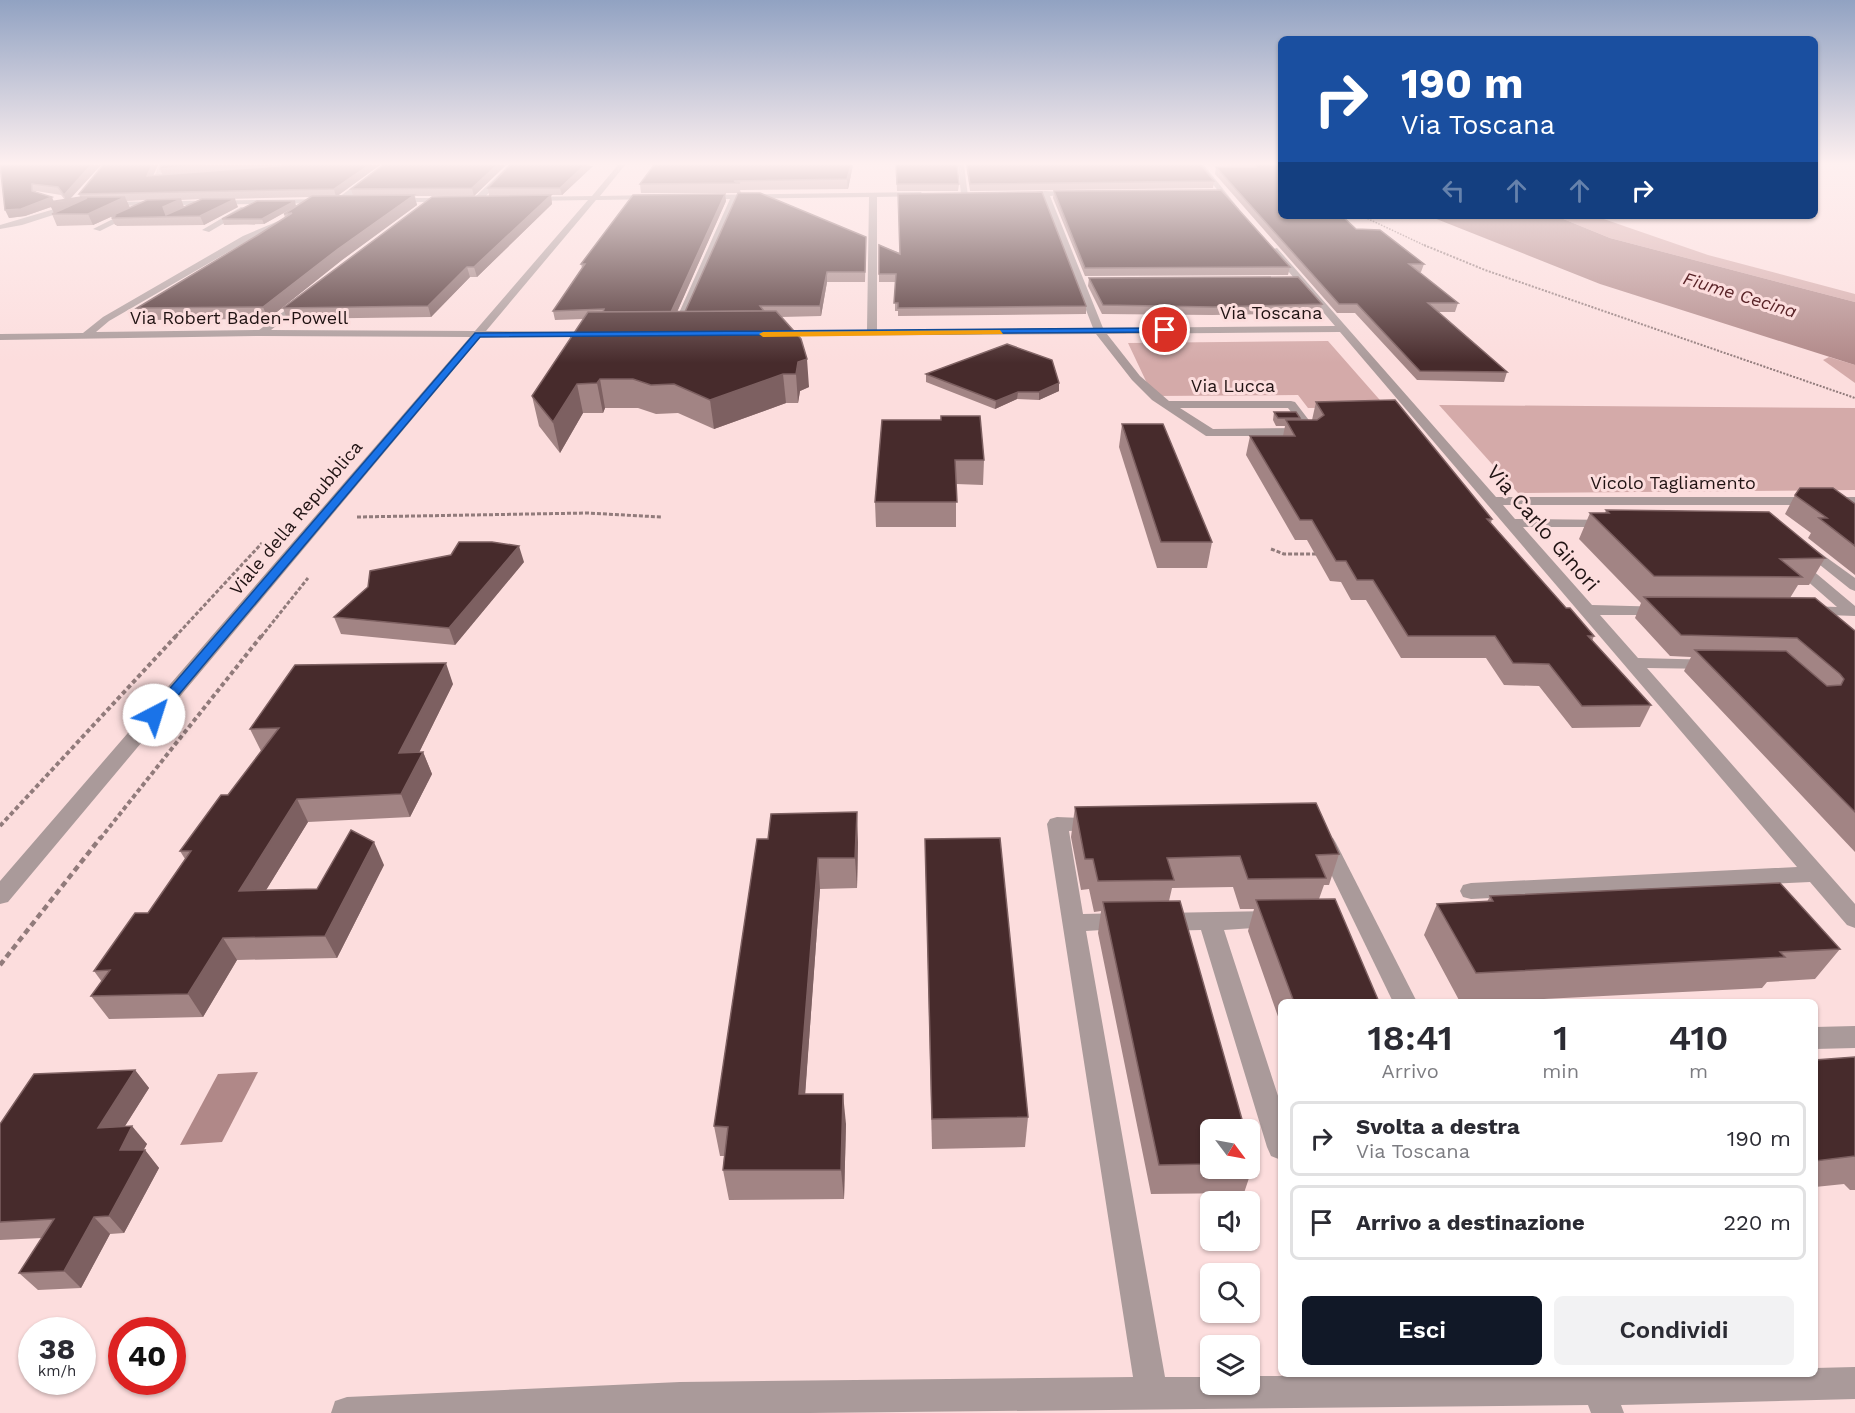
<!DOCTYPE html>
<html lang="it">
<style>
:root{--surface:#fff;--page:#f2f2f3;--text:#2b2b33;--muted:#7c7c81;--line:#e1e1e2;--accent:#111827}
body{margin:0;font-family:"Work Sans",sans-serif;background:var(--page);color:var(--text);height:100vh;display:flex;flex-direction:column;font-size:22px;white-space:nowrap}
*{box-sizing:border-box;margin:0}
p{font-size:20px;color:var(--muted)}
.icon{flex:none;width:33px;height:33px;fill:none;stroke:currentColor;stroke-width:2;stroke-linecap:round;stroke-linejoin:round}
.map{position:relative;flex:1;overflow:hidden}
.drawer{position:absolute;left:1278px;top:999px;width:540px;height:378px;display:flex;flex-direction:column;background:var(--surface);border-radius:9px;box-shadow:0 2px 4px #0004}
.drawer>*{flex:none}
.top-card{position:absolute;left:1278px;top:36px;width:540px;height:183px;border-radius:9px;box-shadow:0 2px 4px #0004;background:#1a4fa0;color:#fff;overflow:hidden}
.needle{width:39px;rotate:122deg}
.tools{position:absolute;left:1200px;top:1119px;display:grid;gap:12px}
.tools a{display:grid;place-items:center;width:60px;height:60px;border-radius:9px;background:var(--surface);box-shadow:0 2px 4px #0004;font-size:30px}
.speed{position:absolute;left:18px;top:1317px;display:flex;gap:12px;font-size:30px;font-weight:700;text-align:center}
.speed>*{display:grid;place-content:center;width:78px;height:78px;border-radius:50%;background:var(--surface);box-shadow:0 2px 4px #0004;line-height:1}
.speed small{font-size:15px;font-weight:400}
.speed .limit{border:9px solid #d22;background:#fff;color:#111}
.pin{position:absolute;display:grid;place-items:center;width:51px;height:51px;color:#fff;margin:-26px;border:3px solid #fff;border-radius:50%;box-shadow:0 2px 6px #0007}
.me{position:absolute;width:66px;margin:-33px;rotate:40deg;stroke-linejoin:round;filter:drop-shadow(0 0 4px #0008)}
.turn{display:flex;align-items:center;gap:21px;height:126px;padding:0 24px;font-size:27px}
.turn .icon{width:78px;height:78px;stroke-width:2.5}
.turn b{display:block;font-size:42px;line-height:51px}
.lanes{display:flex;align-items:center;height:57px;padding:0 24px;background:#0003;justify-content:center;gap:30px;direction:ltr}
.lanes .off{opacity:.35}
.eta{display:flex;justify-content:space-evenly;align-items:center;height:102px;text-align:center}
.eta b{font-size:36px;font-weight:600;line-height:42px}
.button{display:flex;gap:12px;margin-top:auto;padding:12px 24px}
.button a{flex:1;height:69px;border-radius:9px;background:var(--accent);color:#fff;font-size:24px;font-weight:600;line-height:69px;text-align:center}
.button a+a{background:var(--page);color:var(--text)}
ul{padding:0;list-style:none}
li{display:flex;align-items:center;gap:18px;height:75px;margin:0 12px 9px;padding:0 12px;border:3px solid var(--line);border-radius:9px}
li div{flex:1}
li b{display:block;font-size:22px}
li em{font-style:normal}
.map>svg:first-child{display:block}
.green{fill:#d4aaa9}
.water{fill:#b08888}
.lines{fill:none;stroke-linecap:round;stroke-linejoin:round}
.path-far4{stroke:#917b7b;stroke-width:1.5;stroke-dasharray:1.5 1.5;stroke-linecap:butt}
.path-far3{stroke:#917b7b;stroke-width:2;stroke-dasharray:2 1.5;stroke-linecap:butt}
.path-far2{stroke:#917b7b;stroke-width:3;stroke-dasharray:4 2;stroke-linecap:butt}
.path-far1{stroke:#917b7b;stroke-width:4;stroke-dasharray:4.5 3;stroke-linecap:butt}
.path{stroke:#917b7b;stroke-width:4.5;stroke-dasharray:6 4;stroke-linecap:butt}
.minor{fill:#aa9a9a;fill-rule:evenodd}
.wall{fill:#a28484;fill-rule:evenodd}
.shaded-wall{fill:#7d6061}
.building{fill:#472b2c;stroke:#7d6061;stroke-width:1.5}
.route{fill:#1a73e8;stroke:#114b97;stroke-width:1.5}
.slow{fill:#f59e0b}
.labels{text-anchor:middle;stroke-width:6;stroke-linejoin:round;paint-order:stroke}
.far-water-label{font-size:18px;font-style:italic;fill:#592327;stroke:#fcdddd}
.far-street-label{font-size:18px;fill:#201313;stroke:#fcdddd}
.street-label{font-size:21px;fill:#201313;stroke:#fcdddd}
</style>
<div class="map">
<svg width="1855" height="1413" viewBox="0 0 1855 1413">
<rect width="100%" height="100%" fill="#fcdddd"/>
<g class="green">
<path d="M1556,216h39l113,39 147,39v8l-245,-64z"/>
<path d="M1328,341l58,66 -78,1 -10,-13 -145,1 -25,-53z"/>
<path d="M1829,357l26,8v18l-32,-23z"/>
<path d="M1439,405l416,3v82l-337,3z"/>
</g>
<g class="water">
<path d="M1429,216h127l54,22 245,64v63l-255,-81z"/>
<path d="M258,1072l-36,70 -42,3 38,-71z"/>
</g>
<g class="lines">
<path class="path-far4" d="M1362,216l66,31"/>
<path class="path-far3" d="M1424,245l61,25 370,128"/>
<g class="path-far2">
<path d="M357,517l230,-4 74,4"/>
<path d="M1271,549l13,5h36"/>
<path d="M175,637l87,-94"/>
<path d="M261,637l47,-59"/>
</g>
<g class="path-far1">
<path d="M0,826l177,-191"/>
<path d="M100,839l162,-204"/>
</g>
<path class="path" d="M0,965l101,-128"/>
<g class="minor">
<path d="M159,165h6l-7,14 14,2v2l-20,-1z"/>
<path d="M384,165h8l-50,38h-6v-4z"/>
<path d="M509,165h7l-36,37h-6v-4z"/>
<path d="M618,165h7l-25,31 54,-1 3,4 -61,1 -110,131 112,1 5,3 -1,2h-121l-473,565 -8,2v-23l470,-544 -209,-1 -261,4v-6l83,-1 20,-16 140,-81 40,-17 3,4 -37,17 -140,81 -13,11 163,-2 44,-33 5,3 -2,2 -35,28 204,1 113,-131 -59,1 -3,-4 66,-1z"/>
<path d="M958,165h6l4,31 -7,-2z"/>
<path d="M1197,165h7l35,44h-6z"/>
<path d="M1045,191l36,2 -31,3 53,132 232,-2 -65,-76 7,-2 219,249h359v8h-352l12,14 100,1v6l-5,1h-87l69,78 76,2 2,3 -2,3 -6,2h-62l38,43 80,2 3,4 -3,4 -6,1 -65,-1 208,236v24l-8,-3 -37,-43 -339,17 -8,-2 -3,-6 3,-6 8,-2 326,-16 -457,-535 -233,2 33,42 29,25h122l4,1 23,30 -6,4h-106l-54,-36 -20,-20 -36,-46 -327,2v-4l4,-1 94,-1 2,-133 -132,2 -57,134 -5,3 -5,-3 60,-134h-27l-3,-4 221,-3 3,4 -47,1v133l216,-2 -51,-132 -28,-2zM1180,408h108l15,20 -90,1z"/>
<path d="M391,198h59l4,2 -4,2h-62z"/>
<path d="M327,199l3,4 -227,3 -4,-2 4,-2z"/>
<path d="M75,203l3,4 -56,18 -22,4v-4z"/>
<path d="M241,207l7,2 -39,23 -7,-2z"/>
<path d="M131,210l7,2 -38,19 -7,-2z"/>
<path d="M1805,542l50,36v13l-5,-2 -50,-40 -2,-3z"/>
<path d="M1794,558l5,1 56,47v10l-54,-2 -2,-3 8,-5 30,1 -48,-42 -2,-3z"/>
<path d="M1057,817l48,2 3,5 -3,5 -36,2 14,83 42,-1 8,3 3,6 -3,6 -47,3 79,446h45v7h40v-8l565,-2v-6l40,-1v32l-234,6 3,8h-33l-3,-8 -778,8h-479l4,-12 12,-4 333,-15 453,-5 -86,-553 3,-5z"/>
<path d="M1326,836l7,2 3,5 81,159h-24l-77,-159 3,-5z"/>
<path d="M1275,911l8,3 3,6 -3,6 -59,4 57,175v55l-10,-4 -4,-9 -66,-217 -40,1 -8,-3 -3,-6 3,-6 8,-3z"/>
<path d="M1855,1026v22l-40,1v-22z"/>
</g>
</g>
<g class="wall">
<path d="M101,165l-31,34 10,-2 -1,-3 79,-29 -5,10h9l-2,-6h80l140,-4 -43,31h16l-2,-7 155,-24 -32,31h-59l2,9 -75,55 -74,59 -125,1 -6,-12 148,-90 -1,-4 7,-5 -27,15 -40,1 -2,-6 74,-13 15,-9 -83,2 10,8 -34,18 -87,1 -1,-1h-1l-4,-8 -18,8 -36,1 -5,-12 3,-1 -4,-6 -26,9 -16,2 -8,-43zM36,191l25,4 4,5 -11,2 -18,-10zM201,199l-17,8 -3,-7zM146,200l-16,8 -3,-7z"/>
<path d="M510,165l83,1 -31,29h-11l1,9 -75,73h-7l-39,40 -144,2 -4,-11 206,-112 -1,-8z"/>
<path d="M853,165l-5,24 -108,1 1,3h-100l-1,-9z"/>
<path d="M896,165l63,19 -1,7h-61z"/>
<path d="M966,165h235l13,16 -1,7 -243,3z"/>
<path d="M1205,165h76l75,64 68,35 -3,8h-2l39,31 -3,9h-17l69,60 -3,10 -87,-2 -62,-67h-18l-122,-139 1,-7 40,-1z"/>
<path d="M1054,191l236,76 -2,8 -203,1 -32,-78z"/>
<path d="M725,194l1,7 -49,111h8l181,-66 -1,36h-38l-6,34 -40,1 28,70 -9,4 -2,12h-12l-72,26 -36,-16 -22,1 -18,-6h-33l-2,5h-20l-23,40 -21,-27 -7,-30 52,-77 -29,1 -2,-9 29,-43 -1,-4z"/>
<path d="M879,245l21,8 186,53v8l-188,2v-5h-3v-29h-16z"/>
<path d="M1089,278l233,26 -2,9 -108,2 -110,-1 -14,-28z"/>
<path d="M926,374l133,9v8l-20,9 -22,-1 -22,10 -69,-27z"/>
<path d="M1316,402l176,117 -1,4 75,85 28,28 -2,5 59,64 -11,22 -68,1 -33,-42 -35,-1 -18,-27h-85l-35,-58h-15l-10,-18 -11,-1 -23,-41h-12l-49,-85 4,-19h33l2,-10h-9l-3,-6 1,-8 26,6v2h12z"/>
<path d="M882,420l102,40 -1,25 -27,-1v43h-80l-1,-25z"/>
<path d="M1122,424l90,118 -5,26h-50l-38,-121z"/>
<path d="M1795,495l60,9v71l-47,-37 3,-5 -26,-19z"/>
<path d="M1606,510l219,48 -16,27h-11l-8,13 65,33v221l-171,-181 7,-14 -21,-1 -35,-38 6,-15 -62,-64 11,-26h15z"/>
<path d="M524,562l-69,83 -114,-11 -7,-17z"/>
<path d="M453,684l-34,68h4l9,22 -22,43 -102,5 -42,68 51,-1 67,-24 -47,93 -100,2 -34,57 -94,2 -18,-23 11,-14 -8,-11 54,-58 37,-54 -5,-8 48,-56 34,-44h-1l-11,-22z"/>
<path d="M1075,807l264,47 -10,31h-5l-5,14 60,103h-98v23l-33,-94 6,-22h-14l-7,-22 -61,1 -3,13 41,229v38h40v-22l4,17 -10,30 -93,1 -53,-261 3,-22 -7,1 -5,-23 -8,1 -10,-53z"/>
<path d="M768,839l90,3 -1,46 -37,1 -15,205 41,30 -2,75 -115,1 -6,-30 1,-14h-4l-6,-30z"/>
<path d="M925,839l103,278 -3,30 -93,2z"/>
<path d="M1490,896l350,53 -25,30 -48,3 -5,6 -275,14h-27l-36,-67 13,-31 50,-2z"/>
<path d="M1855,1057v133h-5l-6,-6 -29,3v-127z"/>
<path d="M135,1070l14,18 -24,38 22,18 -4,6h2l14,18 -35,65 -14,1 -29,54 -43,2 -19,-17 23,-35 -42,2v-116z"/>
</g>
<g class="shaded-wall">
<path d="M91,165h10l-32,35 18,-2 -33,15 -3,-6 -26,9 -16,2 -4,-8 47,-13 2,5 12,-1 -2,-6z"/>
<path d="M152,165h6l-8,18 -3,-7z"/>
<path d="M205,165h78l-120,11 -3,-7z"/>
<path d="M369,165h11l-44,32 -2,-8z"/>
<path d="M497,165h9l-32,31 -2,-8z"/>
<path d="M585,165l8,1 -31,29 -2,-7z"/>
<path d="M851,165h2l-5,24 -1,-10z"/>
<path d="M725,194l1,7 -56,127 -2,-9z"/>
<path d="M414,195l3,10 -75,55 -74,59 -5,-12 75,-58z"/>
<path d="M551,195l1,9 -75,73 -3,-10z"/>
<path d="M125,197l5,11 -37,17 -5,-11z"/>
<path d="M181,199l3,8 -18,9 -3,-9z"/>
<path d="M235,199l3,8 -34,18 -4,-9z"/>
<path d="M295,201l1,5 -32,18 -2,-5z"/>
<path d="M467,267l3,10 -39,40 -3,-11z"/>
<path d="M827,272v10l-6,34 -1,-10z"/>
<path d="M807,359l2,28 -9,4 -2,12 -2,-29 2,-12z"/>
<path d="M783,374l3,29 -72,26 -4,-29z"/>
<path d="M600,379l5,29 -2,5 -6,-30z"/>
<path d="M1059,383v8l-20,9v-8z"/>
<path d="M577,384l6,29 -23,40 -7,-31z"/>
<path d="M1018,392l-1,7 -22,10 1,-8z"/>
<path d="M519,546l5,16 -69,83 -6,-17z"/>
<path d="M446,663l7,21 -45,91 -9,-22z"/>
<path d="M423,752l9,22 -22,43 -9,-23z"/>
<path d="M297,799l11,23 -56,91 -13,-22z"/>
<path d="M857,812l1,30 -1,46 -2,-30z"/>
<path d="M374,842l10,23 -47,93 -12,-22z"/>
<path d="M818,858l2,31 -17,235 -4,-30z"/>
<path d="M223,938l14,22 -34,57 -15,-23z"/>
<path d="M135,1070l14,18 -36,57 -15,-17z"/>
<path d="M843,1094l3,30 -2,75 -3,-29z"/>
<path d="M132,1126l15,18 -13,24 -14,-18z"/>
<path d="M145,1150l14,18 -35,65 -15,-17z"/>
<path d="M94,1217l16,17 -29,54 -17,-17z"/>
</g>
<g class="building">
<path d="M0,165h91l-27,30 -6,-8 -26,-3v7l20,6 -31,12 -16,1z"/>
<path d="M103,165h49l-5,11 141,-11h81l-35,24 -255,5z"/>
<path d="M161,165h44l-45,4z"/>
<path d="M383,165h114l-25,23 -121,1z"/>
<path d="M510,165h75l-25,23h-72z"/>
<path d="M654,165h197l-4,14 -113,2 6,2 -100,1z"/>
<path d="M896,165h61l2,19h-62z"/>
<path d="M967,165h234l13,16 -244,3z"/>
<path d="M1257,165h24v51h61l14,13 24,1 44,34h-15l49,39h-30l79,69 -87,-1 -63,-67h-18l-123,-137h40z"/>
<path d="M1221,190l69,77 -205,1 -31,-77z"/>
<path d="M1042,192l44,114 -188,2v-5h-4l2,-29h-17v-29l21,9 -2,-60z"/>
<path d="M738,193h22l106,44 -1,35h-38l-7,34h-60l4,5 -79,1z"/>
<path d="M725,194l-54,118h-68l1,-3 -51,2 32,-47h-4l52,-69z"/>
<path d="M414,195l-76,54 -75,58 -126,1 121,-73 34,-22 -8,1 28,-18z"/>
<path d="M551,195l-77,72h-7l-39,39 -145,2 149,-111z"/>
<path d="M81,197h44l-37,17h-36l35,-16 -38,4z"/>
<path d="M181,199l-18,8 3,8 36,-16h33l-35,17 -87,2 2,-2h-4l36,-16z"/>
<path d="M257,201h38l-33,18h-40z"/>
<path d="M1298,277l24,27 -109,3 -110,-2 -14,-27z"/>
<path d="M776,311l25,28 6,20 -9,3 -2,12h-13l-73,26 -36,-16 -23,1 -18,-6h-33l-3,4 -20,1 -24,38 -21,-26 56,-84z"/>
<path d="M1007,344l45,16 7,23 -20,9h-21l-22,9 -70,-27z"/>
<path d="M1395,400l97,119h-5l79,89h4l24,28h-6l63,69 -69,1 -33,-42 -36,-1 -18,-27h-87l-35,-56h-16l-11,-19h-10l-24,-41h-12l-50,-84h45l-9,-16h31l7,-5 -8,-13z"/>
<path d="M1274,412h22l4,6h-22z"/>
<path d="M941,416h39l4,44h-29l2,42h-82l7,-82h59z"/>
<path d="M1122,424h41l49,118h-51z"/>
<path d="M1800,488h33l22,16v42l-36,-28h8l-32,-23z"/>
<path d="M1606,510l163,2 56,46 -45,1 22,18 -148,-1 -64,-63h19z"/>
<path d="M459,542h33l27,4 -70,82 -115,-11 34,-30 2,-16 81,-16z"/>
<path d="M1644,597l171,1 40,33v181l-160,-162 91,1 41,35 14,-1 3,-6 -4,-5 -43,-36 -116,-3z"/>
<path d="M446,663l-47,90 24,-1 -22,42 -104,5 -58,92 78,-2 34,-59 23,12 -49,94 -102,2 -35,56 -97,2 19,-26 -16,1 41,-58h13l43,-62h-11l41,-56h7l51,-67 -29,1 45,-64z"/>
<path d="M1316,803l23,51 -23,1 10,23 -78,1 -8,-23 -73,2 7,22 -76,1 -5,-22h-8l-10,-52z"/>
<path d="M857,812l-2,46h-37l-19,236h44l-2,76h-118l5,-43 -14,-1 43,-287h11l3,-25z"/>
<path d="M1000,838l28,279 -96,2 -7,-280z"/>
<path d="M1780,883l60,66 -60,3 5,5 -309,16 -39,-69 56,-3 -3,-5z"/>
<path d="M1335,899l44,103h-85l-38,-102z"/>
<path d="M1180,901l65,229h-35v34l-51,1 -56,-263z"/>
<path d="M1855,1057v99l-40,5v-101z"/>
<path d="M135,1070l-37,58 34,-2 -12,24h25l-36,66 -15,1 -30,54 -45,2 35,-54 -54,3v-98l34,-50z"/>
<path d="M1250,1146l4,17h-4z"/>
</g>
<linearGradient id="sky" x2="0" y2="1"><stop stop-color="#91a2c2"/><stop offset="0.45" stop-color="#fef0f0"/><stop offset="1" stop-color="#fef0f0" stop-opacity="0"/></linearGradient>
<rect width="1855" height="363" fill="url(#sky)"/>
<path class="route" d="M1165,328l2,4 -687,5 -321,381 -5,1 -7,-4 328,-382z"/>
<path class="slow" d="M1000,330l3,4 -240,3 -4,-3 4,-2z"/>
<g class="labels">
<g class="far-water-label">
<text transform="translate(1740 295) rotate(17)" y="6">Fiume Cecina</text>
</g>
<g class="far-street-label">
<text x="1271" y="319">Via Toscana</text>
<text x="239" y="324">Via Robert Baden-Powell</text>
<text x="1233" y="392">Via Lucca</text>
<text x="1673" y="489">Vicolo Tagliamento</text>
<text transform="translate(296 518) rotate(-50)" y="6">Viale della Repubblica</text>
</g>
<g class="street-label">
<text transform="translate(1543 528) rotate(49)" y="7">Via Carlo Ginori</text>
</g>
</g>
</svg>
<div class="tools">
<a><svg class="needle" viewBox="-14 -14 28 28"><path d="M0-13l5 13h-10z" fill="#e53935"/><path d="M0 13l5-13h-10z" fill="#7c7c81"/></svg></a>
<a><svg class="icon" aria-label="sound" viewBox="0 0 24 24"><path d="M4 9h4l5-4v14l-5-4H4zM17 9q2 3 0 6"/></svg></a>
<a><svg class="icon" aria-label="search" viewBox="0 0 24 24"><circle cx="10" cy="10" r="6"/><path d="M15 15l6 6"/></svg></a>
<a><svg class="icon" aria-label="layers" viewBox="0 0 24 24"><path d="M12 4l9 5-9 5-9-5zM3 14l9 5 9-5"/></svg></a>
</div>
<div class="speed"><div>38<small>km/h</small></div><div class="limit">40</div></div>
<div class="pin" style="left:1165px;top:330px;background:#d93025"><svg class="icon" aria-label="arrive" viewBox="0 0 24 24"><path d="M6 21V4h12l-3 4 3 4H6"/></svg></div>
<svg class="me" style="left:154px;top:715px" viewBox="-20 -20 40 40"><circle r="19" fill="#fff"/><path d="M0-13L10 11 0 6-10 11z" fill="#1a73e8"/></svg>
<div class="top-card">
<div class="turn"><svg class="icon" aria-label="right" viewBox="0 0 24 24"><path d="M7 20v-9h11M14 6l5 5-5 5"/></svg><div><b>190 m</b>Via Toscana</div></div>
<div class="lanes"><svg class="icon off" aria-label="left" viewBox="0 0 24 24"><path d="M17 20v-9H6M10 6l-5 5 5 5"/></svg><svg class="icon off" aria-label="ahead" viewBox="0 0 24 24"><path d="M12 20V5M6 11l6-6 6 6"/></svg><svg class="icon off" aria-label="ahead" viewBox="0 0 24 24"><path d="M12 20V5M6 11l6-6 6 6"/></svg><svg class="icon" aria-label="right" viewBox="0 0 24 24"><path d="M7 20v-9h11M14 6l5 5-5 5"/></svg></div>
</div>
<section class="drawer">
<div class="eta">
<div><b>18:41</b><p>Arrivo</p></div>
<div><b>1</b><p>min</p></div>
<div><b>410</b><p>m</p></div>
</div>
<ul>
<li><svg class="icon" aria-label="right" viewBox="0 0 24 24"><path d="M7 20v-9h11M14 6l5 5-5 5"/></svg><div><b>Svolta a destra</b><p>Via Toscana</p></div><em>190 m</em></li>
<li><svg class="icon" aria-label="arrive" viewBox="0 0 24 24"><path d="M6 21V4h12l-3 4 3 4H6"/></svg><div><b>Arrivo a destinazione</b></div><em>220 m</em></li>
</ul>
<div class="button"><a>Esci</a><a>Condividi</a></div>
</section>
</div>
